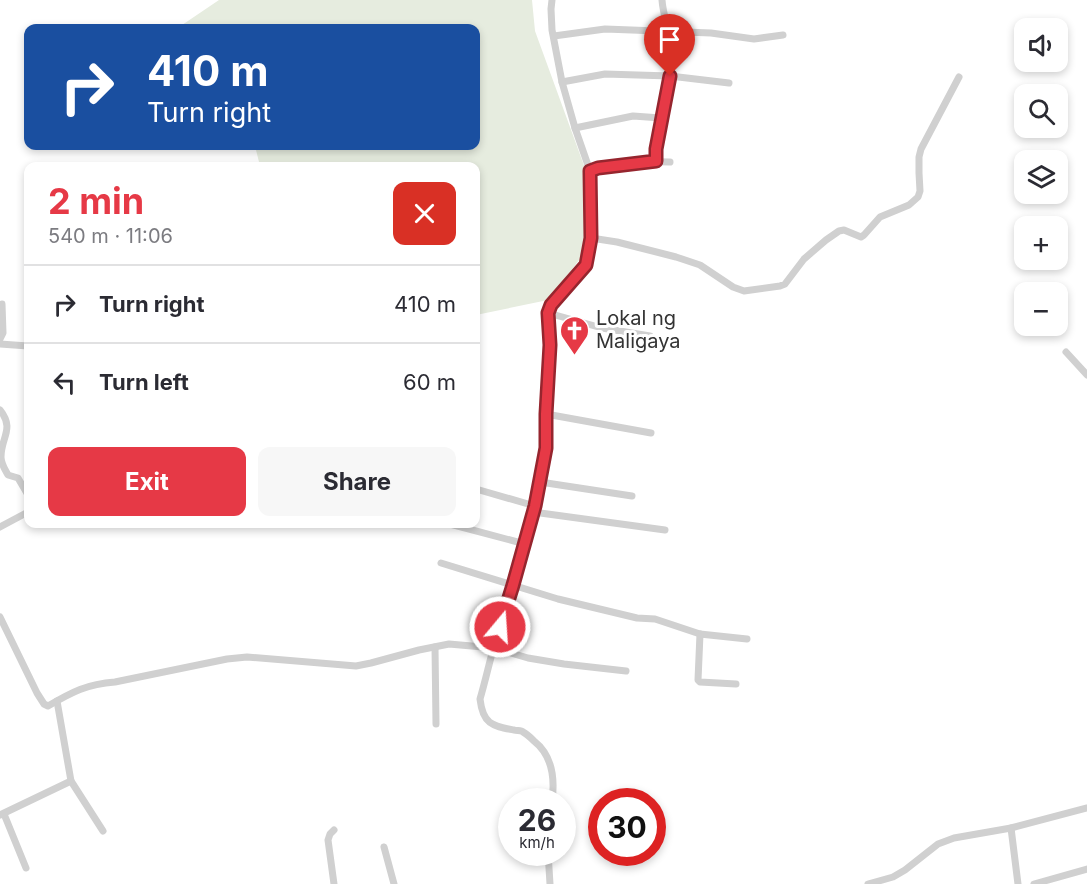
<!DOCTYPE html>
<meta charset="utf-8">
<style>
:root{--surface:#fff;--page:#f7f7f7;--text:#2b2b33;--muted:#7c7c81;--line:#e1e1e2;--accent:#e63946}
body{margin:0;font-family:Inter,sans-serif;background:var(--page);color:var(--text);height:100vh;display:flex;flex-direction:column;font-size:22px;white-space:nowrap}
*{box-sizing:border-box;margin:0}
p{font-size:20px;color:var(--muted)}
.icon{flex:none;width:33px;height:33px;fill:none;stroke:currentColor;stroke-width:2;stroke-linecap:round;stroke-linejoin:round}
.map{position:relative;flex:1;overflow:hidden}
.drawer{position:absolute;left:24px;top:162px;width:456px;height:366px;display:flex;flex-direction:column;background:var(--surface);border-radius:12px;box-shadow:0 3px 9px #0003}
.drawer>*{flex:none}
.banner{position:absolute;left:24px;top:24px;width:456px;height:126px;border-radius:12px;box-shadow:0 3px 9px #0003;background:#1a4fa0;color:#fff;overflow:hidden}
.tools{position:absolute;left:1014px;top:18px;display:grid;gap:12px}
.tools a{display:grid;place-items:center;width:54px;height:54px;border-radius:12px;background:var(--surface);box-shadow:0 3px 9px #0003;font-size:30px}
.speed{position:absolute;left:498px;top:788px;display:flex;gap:12px;font-size:30px;font-weight:700;text-align:center}
.speed>*{display:grid;place-content:center;width:78px;height:78px;border-radius:50%;background:var(--surface);box-shadow:0 3px 9px #0003;line-height:1}
.speed small{font-size:15px;font-weight:400}
.speed .limit{border:9px solid #d22;background:#fff;color:#111}
.pin{position:absolute;display:grid;place-items:center;width:51px;height:51px;color:#fff;margin:-62px -26px;border-radius:50% 50% 50% 0;rotate:-45deg;box-shadow:0 0 6px #0007}
.pin .icon{rotate:45deg}
.me{position:absolute;width:66px;margin:-33px;rotate:18deg;stroke-linejoin:round;filter:drop-shadow(0 0 4px #0008)}
.turn{display:flex;align-items:center;gap:21px;height:126px;padding:0 24px;font-size:27px}
.turn .icon{width:78px;height:78px;stroke-width:2.5}
.turn b{display:block;font-size:42px;line-height:51px}
.round{display:grid;place-items:center;flex:none;width:63px;height:63px;border-radius:12px;background:var(--page)}
.head{display:flex;align-items:center;justify-content:space-between;height:102px;padding:0 24px}
h1{font-size:36px;font-weight:700;line-height:45px;color:var(--accent)}
.action{display:flex;gap:12px;margin-top:auto;padding:12px 24px}
.action a{flex:1;height:69px;border-radius:12px;background:var(--accent);color:#fff;font-size:24px;font-weight:700;line-height:69px;text-align:center}
.action a+a{background:var(--page);color:var(--text)}
ul{padding:0;list-style:none}
li{display:flex;align-items:center;gap:18px;height:78px;padding:0 24px;border-top:2px solid var(--line)}
li div{flex:1}
li b{display:block;font-size:22px}
li em{font-style:normal}
.map>svg:first-child{display:block}
.green{fill:#e6ecdf}
.lines{fill:none;stroke-linecap:round;stroke-linejoin:round}
.minor{stroke:#d0d0d0;stroke-width:7}
.route-casing{stroke:#96252e;stroke-width:15}
.route{stroke:#e63946;stroke-width:10}
.labels{text-anchor:middle;stroke-width:6;stroke-linejoin:round;paint-order:stroke}
.poi-label{font-size:20px;fill:#333;stroke:#fff;text-anchor:start}
</style>
<div class="map">
<svg width="1087" height="884" viewBox="0 0 1087 884">
<rect width="100%" height="100%" fill="#fff"/>
<path class="green" d="M219,0h313l3,31 51,140 -2,83 -36,46 -72,15v-149h-216l-5,-20h221v-118h-295l1,-3z"/>
<g class="lines">
<g class="minor">
<path d="M554,36l51,-7 106,4 43,6 29,-4"/>
<path d="M562,82l43,-8 65,2 59,7"/>
<path d="M575,128l58,-12 28,2"/>
<path d="M656,161v-12c6,-32 18,-71 15,-103 -1,-15 -8,-30 -9,-46"/>
<path d="M590,171c25,-8 54,-10 80,-9"/>
<path d="M591,238l26,4 59,15 24,8 33,22 11,4 36,-5 5,-2 19,-25 22,-19 13,-9 5,-1 17,7 3,-2 16,-18 29,-12 9,-8 2,-6 -1,-18v-16l2,-8 38,-72"/>
<path d="M548,313l54,15 48,8"/>
<path d="M0,339l3,-6 -1,-29"/>
<path d="M0,344l28,2"/>
<path d="M1066,352l21,23"/>
<path d="M0,410c15,19 1,27 1,47 0,7 4,12 7,18l10,3 10,17"/>
<path d="M546,414l105,19"/>
<path d="M540,482l92,14"/>
<path d="M476,489l59,17"/>
<path d="M533,512l132,18"/>
<path d="M450,524l75,20"/>
<path d="M0,527l28,-15"/>
<path d="M441,563l117,36 79,19 18,1 45,15 47,5"/>
<path d="M0,617l37,76 7,11 4,2c24,-14 39,-22 67,-24l112,-23 20,-2 109,9 15,-3 48,-13 30,-6 45,4 34,10 36,6 62,7"/>
<path d="M700,634l-2,46 2,2 36,2"/>
<path d="M435,647l1,77"/>
<path d="M71,781l32,50"/>
<path d="M552,801c3,-22 1,-45 -18,-60 -3,-3 -7,-7 -11,-9 -2,-2 -6,-1 -9,-2 -21,-4 -31,-5 -34,-31 5,-17 9,-35 14,-53 19,-64 42,-128 51,-195 2,-12 1,-25 1,-37 1,-23 5,-46 4,-68 0,-14 -5,-28 1,-41l36,-40 4,-27 -1,-67 -15,-43 -13,-46 -10,-52 -1,-21 1,-9"/>
<path d="M4,814l22,54"/>
<path d="M0,815l71,-34 -14,-80"/>
<path d="M1011,828l7,56"/>
<path d="M384,847l10,37"/>
<path d="M548,852l2,32"/>
<path d="M334,884l-6,-44 2,-6 4,-4"/>
<path d="M868,884l25,-7 12,-7 33,-26 16,-6 57,-10 76,-20"/>
<path d="M1034,884l53,-15"/>
</g>
</g>
<g class="lines">
<defs>
<path id="route" d="M500,627l13,-42 22,-79 11,-58v-34l4,-69 -2,-32 3,-8 35,-40 5,-27 -1,-67 8,-3 58,-7v-12l14,-73"/>
</defs>
<use href="#route" class="route-casing"/>
<use href="#route" class="route"/>
</g>
<defs>
<symbol id="church-pin" viewBox="-11 -11 22 30"><path d="M0 17L-7.5 6A9.5 9.5 0 1 1 7.5 6Z" fill="#e63946" stroke="#fff"/><path d="M-1.2-6h2.4v3.5h3.3v2.4h-3.3V6h-2.4V-.1h-3.3v-2.4h3.3Z" fill="#fff"/></symbol>
</defs>
<g fill-rule="evenodd">
<use href="#church-pin" x="558" y="314" width="33" height="45"/>
</g>
<g class="labels">
<g class="poi-label">
<text x="596" y="325">Lokal ng<tspan x="596" dy="23">Maligaya</tspan></text>
</g>
</g>
</svg>
<div class="tools">
<a><svg class="icon" aria-label="sound" viewBox="0 0 24 24"><path d="M4 9h4l5-4v14l-5-4H4zM17 9q2 3 0 6"/></svg></a>
<a><svg class="icon" aria-label="search" viewBox="0 0 24 24"><circle cx="10" cy="10" r="6"/><path d="M15 15l6 6"/></svg></a>
<a><svg class="icon" aria-label="layers" viewBox="0 0 24 24"><path d="M12 4l9 5-9 5-9-5zM3 14l9 5 9-5"/></svg></a>
<a>+</a>
<a>−</a>
</div>
<div class="speed"><div>26<small>km/h</small></div><div class="limit">30</div></div>
<div class="pin" style="left:670px;top:76px;background:#d93025"><svg class="icon" aria-label="arrive" viewBox="0 0 24 24"><path d="M6 21V4h12l-3 4 3 4H6"/></svg></div>
<svg class="me" style="left:500px;top:627px" viewBox="-20 -20 40 40"><circle r="17" fill="#e63946" stroke="#fff" stroke-width="3"/><path d="M0-11L8 9 0 5-8 9z" fill="#fff"/></svg>
<div class="banner">
<div class="turn"><svg class="icon" aria-label="right" viewBox="0 0 24 24"><path d="M7 20v-9h11M14 6l5 5-5 5"/></svg><div><b>410 m</b>Turn right</div></div>
</div>
<section class="drawer">
<div class="head"><div><h1>2 min</h1><p>540 m · 11:06</p></div><a class="round" style="background:#d93025;color:#fff"><svg class="icon" aria-label="close" viewBox="0 0 24 24"><path d="M6 6l12 12M18 6L6 18"/></svg></a></div>
<ul>
<li><svg class="icon" aria-label="right" viewBox="0 0 24 24"><path d="M7 20v-9h11M14 6l5 5-5 5"/></svg><div><b>Turn right</b></div><em>410 m</em></li>
<li><svg class="icon" aria-label="left" viewBox="0 0 24 24"><path d="M17 20v-9H6M10 6l-5 5 5 5"/></svg><div><b>Turn left</b></div><em>60 m</em></li>
</ul>
<div class="action"><a>Exit</a><a>Share</a></div>
</section>
</div>
